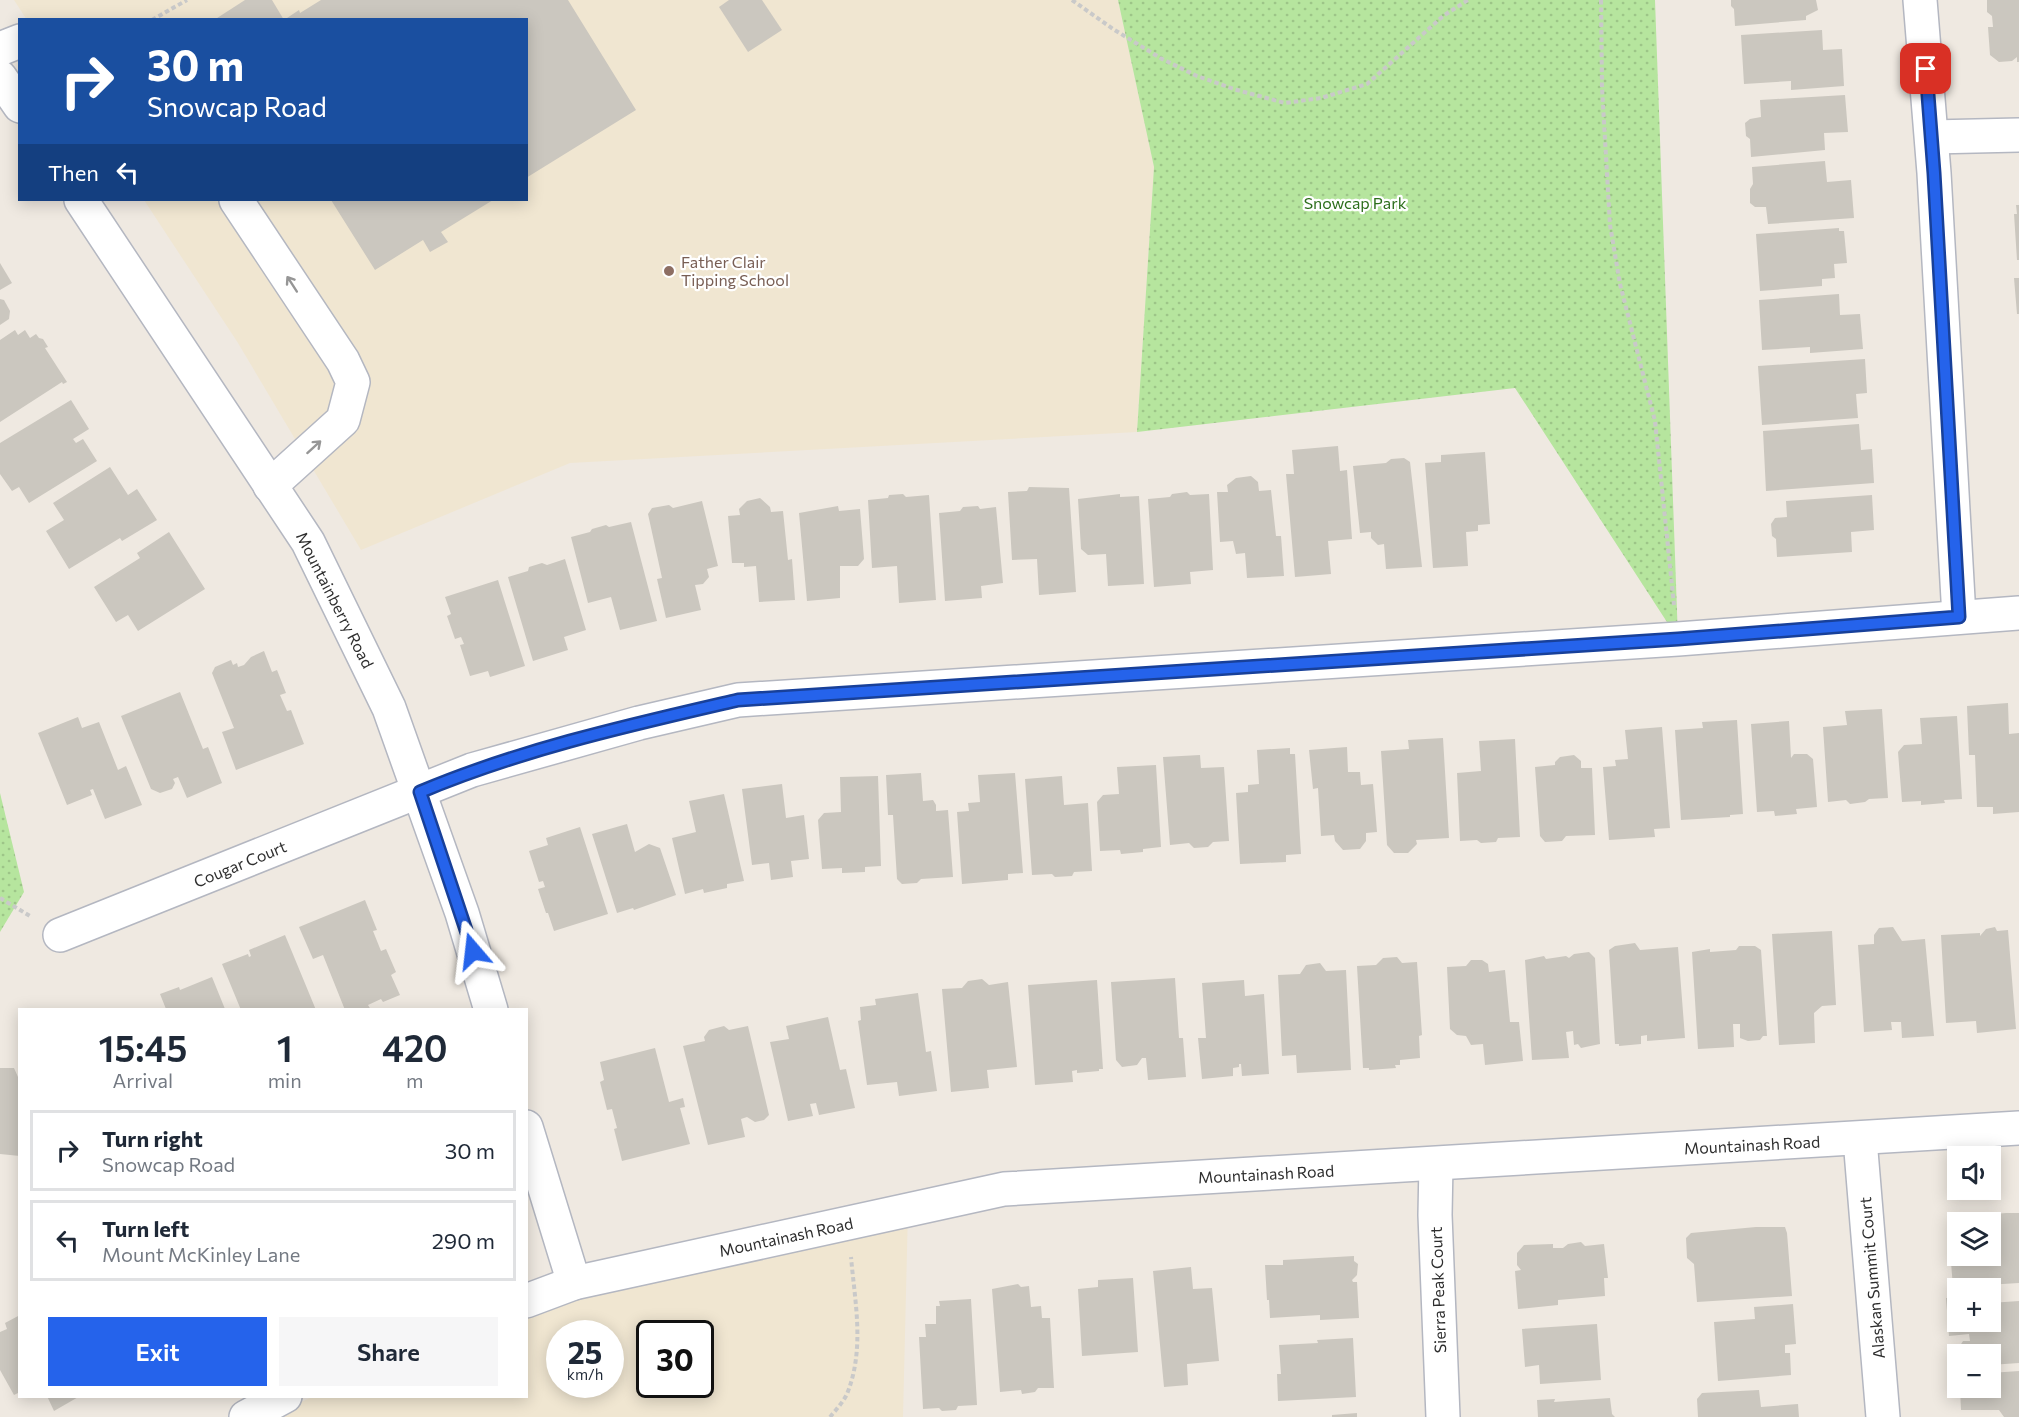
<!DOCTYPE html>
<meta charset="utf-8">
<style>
:root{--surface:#fff;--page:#f6f6f7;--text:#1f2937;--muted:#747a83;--line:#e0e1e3;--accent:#2563eb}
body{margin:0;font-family:Commissioner,sans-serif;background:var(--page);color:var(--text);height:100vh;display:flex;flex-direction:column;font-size:22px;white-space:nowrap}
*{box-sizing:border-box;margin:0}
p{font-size:20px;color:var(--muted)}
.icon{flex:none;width:33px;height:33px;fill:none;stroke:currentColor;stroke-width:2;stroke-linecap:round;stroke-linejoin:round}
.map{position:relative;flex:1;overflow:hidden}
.panel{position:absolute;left:18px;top:1008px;width:510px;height:390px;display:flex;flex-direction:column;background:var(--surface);border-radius:0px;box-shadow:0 3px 15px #0003}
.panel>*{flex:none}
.top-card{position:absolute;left:18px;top:18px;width:510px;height:183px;border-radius:0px;box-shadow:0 3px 15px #0003;background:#1a4fa0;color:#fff;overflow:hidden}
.controls{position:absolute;left:1947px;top:1146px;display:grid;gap:12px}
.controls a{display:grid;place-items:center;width:54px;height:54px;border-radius:0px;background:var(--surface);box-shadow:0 3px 15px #0003;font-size:30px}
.speed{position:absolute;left:546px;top:1320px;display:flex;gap:12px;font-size:30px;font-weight:700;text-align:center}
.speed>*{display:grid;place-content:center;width:78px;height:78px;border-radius:50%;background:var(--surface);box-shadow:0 3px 15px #0003;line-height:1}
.speed small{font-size:15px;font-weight:400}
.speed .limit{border:3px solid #111;border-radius:9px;background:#fff;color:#111}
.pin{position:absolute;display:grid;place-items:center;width:51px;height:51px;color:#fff;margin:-26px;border-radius:12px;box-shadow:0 3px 9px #0006}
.me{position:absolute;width:66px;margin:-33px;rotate:343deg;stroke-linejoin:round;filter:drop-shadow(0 0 4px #0008)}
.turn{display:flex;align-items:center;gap:21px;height:126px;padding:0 30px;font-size:27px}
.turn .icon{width:78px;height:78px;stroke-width:2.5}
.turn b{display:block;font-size:42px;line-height:51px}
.then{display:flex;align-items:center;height:57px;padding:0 30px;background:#0003;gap:12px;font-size:22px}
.eta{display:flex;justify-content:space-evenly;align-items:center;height:102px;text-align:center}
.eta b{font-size:36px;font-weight:600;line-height:42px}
.primary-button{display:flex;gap:12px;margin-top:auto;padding:12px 30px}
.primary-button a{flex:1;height:69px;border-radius:0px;background:var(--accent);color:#fff;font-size:24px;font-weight:600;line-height:69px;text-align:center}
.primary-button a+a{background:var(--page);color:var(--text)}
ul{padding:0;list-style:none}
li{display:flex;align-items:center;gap:18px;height:81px;margin:0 12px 9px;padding:0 18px;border:3px solid var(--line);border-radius:0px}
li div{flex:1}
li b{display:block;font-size:22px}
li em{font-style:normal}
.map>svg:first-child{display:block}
.education{fill:#f0e6d1;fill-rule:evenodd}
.green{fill:url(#green-dots)}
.building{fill:#cbc7bf;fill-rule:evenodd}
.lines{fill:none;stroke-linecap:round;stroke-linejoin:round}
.minor-casing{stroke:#b4b7c1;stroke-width:36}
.path{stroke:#c9c9c9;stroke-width:4;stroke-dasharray:4.5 3;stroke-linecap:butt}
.minor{stroke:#fff;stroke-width:33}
.oneway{stroke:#969696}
.route-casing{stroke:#184099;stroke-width:15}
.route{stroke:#2563eb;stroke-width:10}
.education-dot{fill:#8d6e63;stroke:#fff;stroke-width:2}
.labels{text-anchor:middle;stroke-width:4.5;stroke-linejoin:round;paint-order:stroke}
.park-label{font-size:16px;fill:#2c6e1b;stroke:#fff}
.education-label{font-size:16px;fill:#785e54;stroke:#fff;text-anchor:start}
.street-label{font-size:16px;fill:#2e2e2e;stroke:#fff}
</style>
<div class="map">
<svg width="2019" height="1417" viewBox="0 0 2019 1417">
<defs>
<pattern id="green-dots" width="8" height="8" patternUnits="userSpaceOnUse" patternTransform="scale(1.5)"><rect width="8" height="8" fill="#b6e59e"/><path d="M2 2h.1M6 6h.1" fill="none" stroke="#9dc588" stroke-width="1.8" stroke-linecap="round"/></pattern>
</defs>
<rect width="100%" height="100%" fill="#efe9e1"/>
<g class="education">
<path d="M14,0h1104l36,167 -17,265 -567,31 -209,87 -123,-207 -94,-143h382v-180h-499z"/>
<path d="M908,1210l-5,207h-635l44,-20 214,-1 1,-94zM560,1334h50v50h-50zM650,1334h50v50h-50z"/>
</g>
<g class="green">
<path d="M1118,0h537l23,639 -163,-251 -378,44 17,-265z"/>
<path d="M0,793l24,99 -24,40z"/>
</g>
<g class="building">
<path d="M245,0h27l12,20h-70z"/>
<path d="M321,0h247l68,110 -110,68v-158h-242l15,-10 1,3z"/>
<path d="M729,0h33l20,30 -34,22 -29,-45z"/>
<path d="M1731,0h85l2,10 -12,6v4l-71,6 -1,-17 -3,-3z"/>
<path d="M1987,0h32v62h-2v-5l-5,4 -13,1 -9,-7 -2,-28h5l-1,-11 -5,-4z"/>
<path d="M1822,30l1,20 19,-1 2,37 -53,4v-9l-47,3 -3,-49z"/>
<path d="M1845,95l3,37 -24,1 1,17 -74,7 -1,-18 -4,-3 -1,-13 5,-4 11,-2 -1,-17z"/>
<path d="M1825,161l2,21 24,-2 3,38 -86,6 -2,-17h-11l-5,-4v-14l3,-5 -1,-17z"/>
<path d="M331,200h162l-52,32 7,10 -18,10 -7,-12 -48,30z"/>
<path d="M2016,205h3v55h-2l-3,-46h3z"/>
<path d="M1839,228v3h5l3,32 -13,1 1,14 -13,1v7l-62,5 -4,-57z"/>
<path d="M0,263l12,20 -12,7z"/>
<path d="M2014,278h5v36h-2z"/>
<path d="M1839,294l1,21 20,-1 3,35 -53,4v-6l-48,3 -3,-50z"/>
<path d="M0,299l4,1 6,11 -1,8 -9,6z"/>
<path d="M15,330l3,5 7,-5 5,8 6,-4 3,4 4,1 5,8 -3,1 22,34 -4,2 -1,-2 -62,40v-82z"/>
<path d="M1865,359l2,34 -11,1 2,24 -96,7 -4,-59z"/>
<path d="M71,400l18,29 -16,10 3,4 7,-4 14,22 -68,42 -10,-16 -7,4 -12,-17v-31z"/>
<path d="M1859,424l2,26 11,-1 2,34 -108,8 -3,-60z"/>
<path d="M1338,446l2,25 7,-1 5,69 -24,2 3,33 -36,3 -9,-103h8l-2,-24z"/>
<path d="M1485,452l5,72 -12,1v6l-12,1 2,34 -35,2 -8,-105 16,-1v-7z"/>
<path d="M1404,458l6,4 12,105 -36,2 -2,-25 -6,1 -7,-7v-6l-11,1 -7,-67 33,-3 5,-4z"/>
<path d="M110,467l18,28 9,-6 20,31 -35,21 -2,-3 -51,31 -23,-38 18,-11 -11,-17z"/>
<path d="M1251,476l7,6 1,9 12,-1 5,46h5l3,40 -37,2 -2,-25 -9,1 -3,-13 -13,1 -3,-50h11l-1,-7 9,-7z"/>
<path d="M1029,487l40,1 7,104 -37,3 -2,-36 -25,1 -4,-68 19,-1z"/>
<path d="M1187,492l3,3 19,-1 4,76 -23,2 1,12 -37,3 -6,-88 22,-2 2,-3z"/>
<path d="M903,494l3,3 23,-2 7,105 -37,3 -2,-37 -25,2 -4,-68 20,-2 1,-3z"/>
<path d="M1120,494v3l19,-1 5,88 -36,2 -2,-32 -18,1 -7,-6 -3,-50z"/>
<path d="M1872,495l2,35 -23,2 1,20 -75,5 -1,-18 -4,-3 -1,-12 4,-6 12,-1 -1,-16z"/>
<path d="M760,498l10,9 1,5 12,-1 5,49 4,-1 3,41 -36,2 -3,-36 -12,1v-4h-12l-4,-47 12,-1 -1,-6 8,-8z"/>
<path d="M702,501l16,65 -11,3 2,8 -6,7 -8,1 6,25 -35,8 -9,-39 5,-1 -14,-64 4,-6 17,-3 4,3z"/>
<path d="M838,506l1,5 21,-2 4,50 -6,7h-18v32l-33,3 -8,-88z"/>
<path d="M978,506l2,3 16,-2 7,76 -22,3 1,12 -37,3 -6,-88 21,-2 3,-4z"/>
<path d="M631,522l26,99 -37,9 -9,-33 -23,6 -17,-66 19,-5 2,-3 14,-4 3,2z"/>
<path d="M169,532l36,57 -67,42 -10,-16 -12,7 -22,-35 46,-29 -3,-5z"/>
<path d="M565,559l21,71 -22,7 4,13 -35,11 -25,-84 20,-6 1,-4 13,-4 5,2z"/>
<path d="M498,580l27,86 -35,11 -2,-6 -18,5 -10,-31 4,-1 -3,-7 -6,2 -8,-23 4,-2 -6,-17z"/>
<path d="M264,651l8,21 5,-2 9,23 -6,2 7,16 4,-1 13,34 -68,26 -14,-38 12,-4 -22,-55 3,-6 16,-7 2,5 4,-2 1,4 6,-2 7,-8z"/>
<path d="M180,692l23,57 5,-2 14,36 -35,15 -9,-21 -5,2 2,4 -3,6 -12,4 -9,-4 -30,-73z"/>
<path d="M2008,703l1,31 10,-1v79l-26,2v-7h-16l-2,-52h-6l-2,-49z"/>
<path d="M1882,709l6,89 -19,1 -4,3 -15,2 -4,-4 -18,2 -5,-75 24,-2 -2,-14z"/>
<path d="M1957,716l5,83 -18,1 1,3 -24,2v-4l-19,1 -4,-50 6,-7 18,-1 -2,-26z"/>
<path d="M78,717l4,11 17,-6 19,48 8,-4 16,39 -37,14 -12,-30 -3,1 2,5 -25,10 -29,-72z"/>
<path d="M1737,720l6,94 -13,1v2l-49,3 -6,-90 28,-2 -1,-6z"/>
<path d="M1789,721l2,37 3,-4h13l6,5 4,48 -21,2 1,5 -22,2 -1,-5 -17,1 -6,-88z"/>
<path d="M1662,727l8,101 -16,1 1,8 -46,3 -6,-73 13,-1 -1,-6 13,-1 -3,-29z"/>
<path d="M1443,738l6,100 -33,2 1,4 -9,9h-14l-7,-8 -6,-94 28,-2 -1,-9z"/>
<path d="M1515,739l5,98 -22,1 -2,4 -15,1 -4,-3 -17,1 -3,-68 24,-2 -2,-30z"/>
<path d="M1347,747l1,25h12l1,13 12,-1 4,48 -11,1v8l-6,8 -17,1 -8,-9 -1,-6 -13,1 -3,-48 -5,1 -4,-39z"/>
<path d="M1290,748v6h5l6,100 -15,1v7l-46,2 -4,-71 12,-1v-7l11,-1 -2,-34z"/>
<path d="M1200,755l1,13 23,-1 5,74 -16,1 -5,5 -14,1 -5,-5 -19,2 -7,-88z"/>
<path d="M1574,755l7,6v7h11l3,67 -29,1 -4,5 -17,1 -5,-6 -5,-69 20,-2v-3l5,-5z"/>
<path d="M1156,765l5,82 -18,2v3l-22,2 -1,-4 -20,1 -3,-49 6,-7 16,-1 -2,-27z"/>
<path d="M921,773l2,28 10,-1 3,5v6l12,-1 5,67 -32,2 -4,4 -15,1 -5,-5 -4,-64h-5l-2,-40z"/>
<path d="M1015,773l8,100 -15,1v6l-46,4 -5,-72 12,-1 -1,-8 12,-1 -2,-27z"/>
<path d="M878,776l3,90 -16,1v5l-23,1v-5l-20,1 -4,-49 6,-7 17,-1 -1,-35z"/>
<path d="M1062,776l2,29 24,-2 4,68 -18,1 -2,4 -17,1 -3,-3 -20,1 -7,-96z"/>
<path d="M782,784l4,34 18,-3 5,44 -18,2 2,16 -22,3 -2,-17 -17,2 -10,-76z"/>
<path d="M724,794l20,87 -17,3v4l-23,5 -1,-4 -18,5 -13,-56 24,-6 -7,-31z"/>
<path d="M627,824l8,28 14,-8 11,4 16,47 -42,15 -1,-2 -16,5 -25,-79z"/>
<path d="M580,827l28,87 -54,17 -6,-18h-2l-8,-24 7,-2 -2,-6 -4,1 -10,-31 19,-6 -2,-7z"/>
<path d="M365,900l12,30 -4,1 8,20 5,-2 10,23 -5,3 9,20 -17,7 -2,-3 -13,6 3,5h-26l-22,-55 -10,4 -14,-32z"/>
<path d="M1893,927l9,14 23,-2 9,97 -32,2 -1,-16h-10l1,8 -28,2 -6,-87 16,-1v-9l5,-7z"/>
<path d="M1995,927l2,4 11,-1 8,99 -39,4 -1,-12 -30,2 -5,-88 39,-2v3l6,-7z"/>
<path d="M1832,931l4,74 -14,1 -8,7 1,30 -36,2 -7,-111z"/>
<path d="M285,935l31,75h-75l-19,-46 26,-10 1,3 2,-1 -2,-6z"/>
<path d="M1635,943l5,7 38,-3 7,91 -38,3v-6l-6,1v8l-22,2v-2h-4l-6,-94 6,-4z"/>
<path d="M1739,946h16l6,4 6,86h-4l-3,4 -12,1 -8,-3v-14h-7l1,23 -36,2 -6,-97 18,-3v3l26,-2z"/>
<path d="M1589,952l6,6 5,86 -19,4 -3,-4 -4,1 -1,-14 -7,1 3,26 -37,2 -7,-100 19,-4 2,3 20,-3 3,2 5,-4z"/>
<path d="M1397,957l5,6 15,-1 5,73 -3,1 1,22 -20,2v5h-5l1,3 -27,2v-2h-6l-6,-102 19,-1 7,-7z"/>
<path d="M1471,960h11l6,4 1,8 16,-2 5,52h9l4,39 -38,4 -2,-21 -12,1 -5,-9 -9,-1 -7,-6 -3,-62 19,-1z"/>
<path d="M1320,963l6,8 20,-1 5,100 -54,3 -1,-18 -14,1 -4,-81 22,-1 6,-9z"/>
<path d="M212,977l13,32h-59l-6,-15 19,-7 1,3z"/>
<path d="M1175,978l4,60h4l3,39 -38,3 -2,-22h-4l-5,7 -15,2 -6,-7 -5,-78z"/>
<path d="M982,979l7,6 19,-3 9,85 -30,3 2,18 -38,4 -9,-103 20,-1 6,-7z"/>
<path d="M1097,980l6,89h-4v2l-22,2v-3l-5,1 1,11 -38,3 -7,-100z"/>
<path d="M1244,980l1,16 19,-2 5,80 -27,2 -1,-12h-2v3l-6,1v8l-31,3 -4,-41h8l-4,-55z"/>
<path d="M918,993l8,59 5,-1 6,40 -38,5 -2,-14 -30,3 -9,-64 3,-1 -1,-13 16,-2 -1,-6z"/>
<path d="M828,1017l12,53 6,-1 9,39 -36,7 -3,-12 -6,1 3,12 -25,5 -18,-79 19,-3 -3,-13z"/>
<path d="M724,1026l5,4 19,-4 21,89 -5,5 -9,2 -8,-5 -6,2 4,18 -37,8 -25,-99 22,-5 -1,-4 5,-7z"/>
<path d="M655,1048l14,54 14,-4 2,9 -5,1 10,36 -68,17 -8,-32 3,-1 -5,-19 -5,1 -7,-28 4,-2 -4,-18z"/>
<path d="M0,1068h14l4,9h2v79l-20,-2z"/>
<path d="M2006,1213h13v70l-66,4 -3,-37 5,-1v-5h-7l-1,-26zM1958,1222h32v34h-32z"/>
<path d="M1756,1227h29l2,6 5,63 -95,6 -3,-38 -7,-6 -1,-20 5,-5z"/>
<path d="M1581,1242l4,4 19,-2 4,34h-4l1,18 -47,4v5l-40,4 -3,-38 6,-1 -4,-5v-12l7,-8 29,-1v4h10l5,-4z"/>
<path d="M1354,1256v5l4,3 -1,11 -5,5 1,2h4l2,36 -39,2v-5l-50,3 -1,-18h-2l-2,-35h18v-5z"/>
<path d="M1191,1267l2,22 19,-1 7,73 -32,3 1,21 -24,2 -11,-116z"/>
<path d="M1133,1278l5,74 -56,4 -4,-67 20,-2v-7z"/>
<path d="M1018,1284l3,3 8,-1 2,21 10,-1 1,12h8l4,70h-16l-3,4 -13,2 -1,-4 -21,2 -8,-103z"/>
<path d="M1958,1297v25h32v-19l29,-2v62l-29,2v-11h-32v-5l5,-8h7l-1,-7 -20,2 -3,-38z"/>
<path d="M971,1299l6,106 -19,1 -2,4 -14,1 -3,-3 -16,1 -4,-72h7l-1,-13h11v-18h4l-1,-5z"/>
<path d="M1793,1304l3,40 -11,1v8h5l1,22 -73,6 -4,-59 41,-3 -1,-12z"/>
<path d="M20,1315v77l-6,3 -14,-25v-38l7,-3 -2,-6z"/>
<path d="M1597,1324l4,56 -61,4 -1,-19 -14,2 -3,-38z"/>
<path d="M1353,1338l3,59 -78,4 -1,-27h4l-2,-29 39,-2 -1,-3z"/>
<path d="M2019,1371v46h-15l-5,-7h-38l-1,-22h30v-15z"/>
<path d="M1759,1390l2,17 37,-3 1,13h-101l-1,-18 5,-6z"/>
<path d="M47,1396h33l-26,15z"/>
<path d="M1610,1398l2,16 3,3h-77l-1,-17 18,-1 -1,3z"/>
<path d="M1357,1413v4h-25v-2z"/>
</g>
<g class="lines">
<defs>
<g id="minor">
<path d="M1920,0l14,173 25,444"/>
<path d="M0,49l20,-8"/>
<path d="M0,77l20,29"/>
<path d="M1932,137l87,-2"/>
<path d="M81,200l227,342 81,166 73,205 29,97"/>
<path d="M236,200l107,161 10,21 -10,38 -73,66"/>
<path d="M60,935l412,-165 167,-47 99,-23 940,-61 341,-26"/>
<path d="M526,1127l48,156"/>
<path d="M1860,1139l23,278"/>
<path d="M1436,1164l-1,51 8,202"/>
<path d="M526,1301l48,-18 430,-94 1015,-61"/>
<path d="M246,1417l39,-21"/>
</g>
</defs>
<use href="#minor" class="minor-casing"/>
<g class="path">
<path d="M1072,0l41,29 49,30 35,17 40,14 48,13 36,-5 46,-14 76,-68 25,-16"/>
<path d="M1601,0l1,88 8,137 10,59 35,137 19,184"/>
<path d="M152,20l35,-20"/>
<path d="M0,898l30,18"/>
<path d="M830,1417c6,-7 13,-15 17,-23 18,-45 8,-91 4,-137"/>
</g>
<use href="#minor" class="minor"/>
</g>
<defs><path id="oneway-shaft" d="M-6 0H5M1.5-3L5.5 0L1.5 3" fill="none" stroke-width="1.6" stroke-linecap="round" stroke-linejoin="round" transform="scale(1.5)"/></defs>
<g class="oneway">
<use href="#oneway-shaft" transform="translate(292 284) rotate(-123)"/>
<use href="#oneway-shaft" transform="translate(314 447) rotate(-42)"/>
</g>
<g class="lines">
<defs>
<path id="route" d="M473,951l-53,-159c102,-43 210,-67 318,-92l940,-61 281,-22 -25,-444 -8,-104"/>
</defs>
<use href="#route" class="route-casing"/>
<use href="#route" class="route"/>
</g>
<circle class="education-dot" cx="669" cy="271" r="6"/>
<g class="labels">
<g class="park-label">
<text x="1355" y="209">Snowcap Park</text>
</g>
<g class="education-label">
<text x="681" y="268">Father Clair<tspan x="681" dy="18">Tipping School</tspan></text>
</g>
<g class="street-label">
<text transform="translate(335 600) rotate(63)" y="6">Mountainberry Road</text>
<text transform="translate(240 864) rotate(-22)" y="6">Cougar Court</text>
<text transform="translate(1752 1145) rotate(-3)" y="6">Mountainash Road</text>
<text transform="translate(1266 1174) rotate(-3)" y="6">Mountainash Road</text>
<text transform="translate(786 1237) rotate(-12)" y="6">Mountainash Road</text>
<text transform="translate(1872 1278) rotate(-95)" y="6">Alaskan Summit Court</text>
<text transform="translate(1438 1290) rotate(-92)" y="6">Sierra Peak Court</text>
</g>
</g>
</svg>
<div class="controls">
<a><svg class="icon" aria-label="sound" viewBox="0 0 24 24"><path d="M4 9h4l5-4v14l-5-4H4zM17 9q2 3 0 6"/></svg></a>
<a><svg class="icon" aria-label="layers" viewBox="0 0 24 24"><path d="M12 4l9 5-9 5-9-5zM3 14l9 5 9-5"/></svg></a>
<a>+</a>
<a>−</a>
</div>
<div class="speed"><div>25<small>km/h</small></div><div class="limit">30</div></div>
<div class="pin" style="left:1926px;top:69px;background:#d93025"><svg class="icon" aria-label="arrive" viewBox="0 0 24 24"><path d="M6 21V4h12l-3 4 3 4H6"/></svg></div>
<svg class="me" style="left:473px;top:951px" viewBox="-20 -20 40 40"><path d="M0-17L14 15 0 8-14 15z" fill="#2563eb" stroke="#fff" stroke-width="4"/></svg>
<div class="top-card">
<div class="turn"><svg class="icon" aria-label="right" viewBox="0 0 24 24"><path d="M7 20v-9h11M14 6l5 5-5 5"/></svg><div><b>30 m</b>Snowcap Road</div></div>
<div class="then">Then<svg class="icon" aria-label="left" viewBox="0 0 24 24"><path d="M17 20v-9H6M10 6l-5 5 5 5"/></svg></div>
</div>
<section class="panel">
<div class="eta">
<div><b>15:45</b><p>Arrival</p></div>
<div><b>1</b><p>min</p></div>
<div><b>420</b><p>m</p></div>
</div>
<ul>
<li><svg class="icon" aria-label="right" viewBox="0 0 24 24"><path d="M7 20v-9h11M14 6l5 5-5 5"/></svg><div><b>Turn right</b><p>Snowcap Road</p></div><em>30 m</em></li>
<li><svg class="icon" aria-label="left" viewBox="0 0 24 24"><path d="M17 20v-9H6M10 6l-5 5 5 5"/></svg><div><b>Turn left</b><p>Mount McKinley Lane</p></div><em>290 m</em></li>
</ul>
<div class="primary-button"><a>Exit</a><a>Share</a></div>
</section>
</div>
